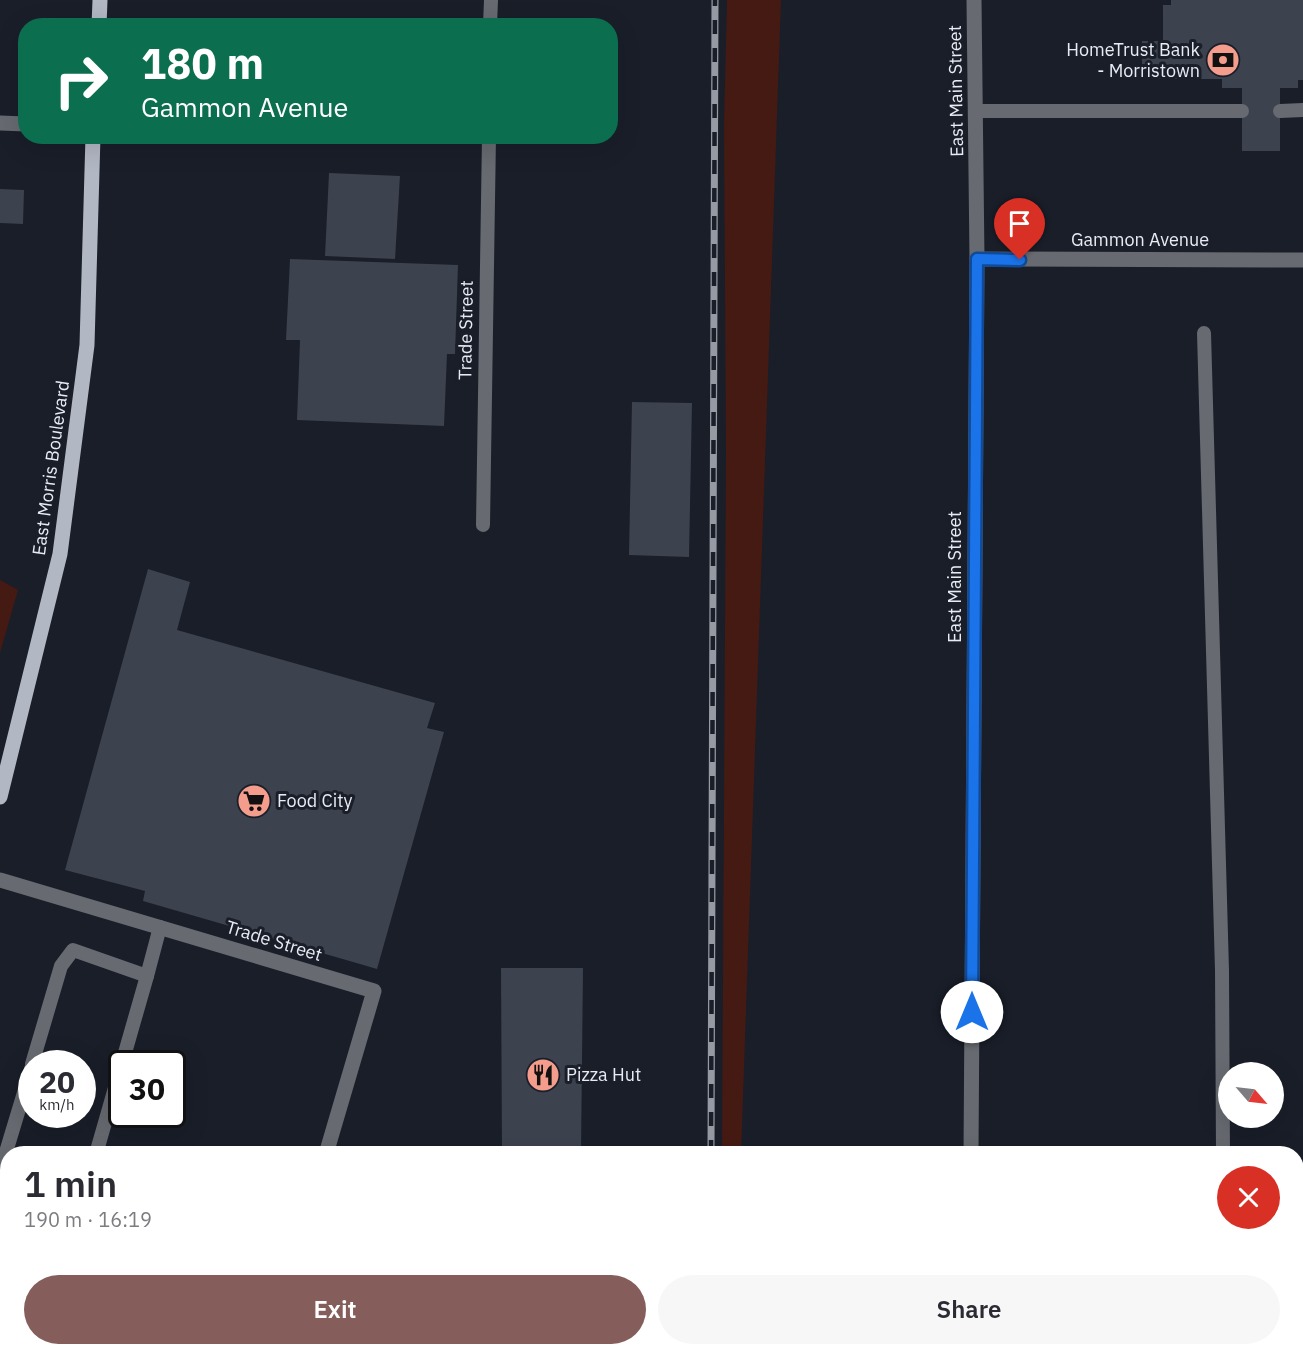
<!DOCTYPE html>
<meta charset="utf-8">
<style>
:root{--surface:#fff;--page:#f7f7f7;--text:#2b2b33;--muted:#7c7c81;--accent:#855e5b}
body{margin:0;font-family:"IBM Plex Sans",sans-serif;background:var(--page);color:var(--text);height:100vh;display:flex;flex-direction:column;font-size:22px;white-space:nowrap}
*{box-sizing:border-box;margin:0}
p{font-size:20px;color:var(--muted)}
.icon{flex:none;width:33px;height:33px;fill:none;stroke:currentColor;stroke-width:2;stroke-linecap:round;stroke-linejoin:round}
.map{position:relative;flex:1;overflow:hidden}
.details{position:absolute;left:0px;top:1146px;width:1304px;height:210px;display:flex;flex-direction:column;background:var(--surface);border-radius:24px 24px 0 0;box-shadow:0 6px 24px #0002}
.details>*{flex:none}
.hud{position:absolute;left:18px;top:18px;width:600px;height:126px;border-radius:24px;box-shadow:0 6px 24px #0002;background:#0b6e4f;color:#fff;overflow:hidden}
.needle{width:39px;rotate:118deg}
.buttons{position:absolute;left:1218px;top:1062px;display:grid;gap:12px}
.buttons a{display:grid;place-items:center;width:66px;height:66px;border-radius:50%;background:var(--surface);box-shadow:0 6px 24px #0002;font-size:30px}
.speed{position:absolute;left:18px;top:1050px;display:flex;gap:12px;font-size:30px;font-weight:700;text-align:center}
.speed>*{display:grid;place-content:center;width:78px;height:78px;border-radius:50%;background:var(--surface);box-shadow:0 6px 24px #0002;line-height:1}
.speed small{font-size:15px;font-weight:400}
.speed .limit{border:3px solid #111;border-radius:9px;background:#fff;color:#111}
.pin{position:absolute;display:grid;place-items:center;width:51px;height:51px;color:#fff;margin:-62px -26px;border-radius:50% 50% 50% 0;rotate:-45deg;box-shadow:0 0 6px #0007}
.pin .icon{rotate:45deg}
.me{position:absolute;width:66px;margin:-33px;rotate:0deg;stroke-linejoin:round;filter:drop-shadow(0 0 4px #0008)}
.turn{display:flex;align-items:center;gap:21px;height:126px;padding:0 24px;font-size:27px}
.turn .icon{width:78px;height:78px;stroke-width:2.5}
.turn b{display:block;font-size:42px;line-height:51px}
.round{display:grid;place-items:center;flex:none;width:63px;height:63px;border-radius:32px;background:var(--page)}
.headline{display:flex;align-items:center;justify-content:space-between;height:102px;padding:0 24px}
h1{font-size:36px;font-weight:600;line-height:45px}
.cta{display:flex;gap:12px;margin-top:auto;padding:12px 24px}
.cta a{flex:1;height:69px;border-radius:36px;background:var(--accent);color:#fff;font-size:24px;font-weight:600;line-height:69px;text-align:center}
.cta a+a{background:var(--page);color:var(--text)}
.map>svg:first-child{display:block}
.green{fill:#451a13}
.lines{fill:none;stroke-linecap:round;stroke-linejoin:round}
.stream{stroke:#8b4235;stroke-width:8}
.building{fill:#3c424e}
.service{stroke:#676a70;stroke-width:14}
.minor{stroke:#676a70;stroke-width:15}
.primary{stroke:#b2b7c4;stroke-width:15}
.rail-casing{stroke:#969aa3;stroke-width:7}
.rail{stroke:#191e29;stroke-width:4.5;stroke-dasharray:14;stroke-linecap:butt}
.route-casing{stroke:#114b97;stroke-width:15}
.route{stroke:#1a73e8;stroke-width:10}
.labels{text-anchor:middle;stroke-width:6;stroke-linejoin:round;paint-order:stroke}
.poi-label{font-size:18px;fill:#e8ebf3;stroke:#191e29;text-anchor:start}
.street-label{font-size:18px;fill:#e8ebf3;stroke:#191e29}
</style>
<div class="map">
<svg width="1303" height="1356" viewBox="0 0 1303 1356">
<rect width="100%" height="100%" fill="#191e29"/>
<g class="green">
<path d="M727,0h54l-40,1154 -19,-1 4,-701 -2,-327z"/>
<path d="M0,580l18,10 -18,63z"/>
</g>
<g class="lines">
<path class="stream" d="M539,1348l9,8"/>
</g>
<g class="building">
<path d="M1171,0h132v80h-5v8h-18v63h-38v-63h-20v-9h-80v-38h21v-36h8z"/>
<path d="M329,173l71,3 -5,83 -70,-3z"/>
<path d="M0,189l24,1 -1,34 -23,-1z"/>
<path d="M290,259l168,6 -3,89h-8l-3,72 -147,-6 3,-80h-14z"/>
<path d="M632,402l60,1 -3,154 -60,-2z"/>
<path d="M148,569l42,13 -13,48 258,73 -8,25 17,4 -67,237 -234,-68 2,-10 -80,-21z"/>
<path d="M501,968h82l-2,186h-79z"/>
<path d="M0,1343l8,2v3h10l-2,8h-16z"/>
</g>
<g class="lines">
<g class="service">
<path d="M490,26l1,-26"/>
<path d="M975,111h267"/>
<path d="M1280,111l23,-1"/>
<path d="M1204,333l18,637 1,184"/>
<path d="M483,525l6,-389"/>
<path d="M32,1064l29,-98 12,-16 74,26 13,-49"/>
<path d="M96,1154l51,-178"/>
<path d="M0,1172l32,-106"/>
<path d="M0,1279l8,3"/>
<path d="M226,1348l25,8"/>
<path d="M416,1348l14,8"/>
<path d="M38,1356l2,-8"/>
<path d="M361,1356l3,-8"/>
</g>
<g class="minor">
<path d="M0,123l26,1"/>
<path d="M977,259l326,1"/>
<path d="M0,880l374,111 -48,163"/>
<path d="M971,1154l6,-895 -3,-259"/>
<path d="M1296,1279l7,1"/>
<path d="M286,1356l1,-8"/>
<path d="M968,1356v-8"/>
</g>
<g class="primary">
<path d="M99,26l1,-26"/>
<path d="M0,797l60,-243 27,-209 6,-209"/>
</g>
<defs>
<g id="rail">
<path d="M711,1154l4,-1154"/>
<path d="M699,1356l1,-8"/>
</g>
</defs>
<use href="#rail" class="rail-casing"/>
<use href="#rail" class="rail"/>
</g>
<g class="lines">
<defs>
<path id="route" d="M972,1012l5,-753 43,1"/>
</defs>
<use href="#route" class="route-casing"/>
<use href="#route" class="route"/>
</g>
<defs>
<symbol id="bank-disc" viewBox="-11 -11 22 22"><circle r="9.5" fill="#f49d8c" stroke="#191e29"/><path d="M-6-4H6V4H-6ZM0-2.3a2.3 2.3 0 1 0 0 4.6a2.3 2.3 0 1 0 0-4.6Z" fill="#111"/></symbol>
<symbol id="supermarket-disc" viewBox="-11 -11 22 22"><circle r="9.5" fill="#f49d8c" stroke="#191e29"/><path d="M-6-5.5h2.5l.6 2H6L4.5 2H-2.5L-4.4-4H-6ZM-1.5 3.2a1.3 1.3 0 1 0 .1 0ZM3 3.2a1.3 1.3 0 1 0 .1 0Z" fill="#111"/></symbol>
<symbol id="restaurant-disc" viewBox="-11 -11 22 22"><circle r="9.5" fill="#f49d8c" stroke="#191e29"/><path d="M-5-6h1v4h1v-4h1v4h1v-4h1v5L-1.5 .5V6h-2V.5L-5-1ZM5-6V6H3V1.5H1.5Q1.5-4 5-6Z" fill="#111"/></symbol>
</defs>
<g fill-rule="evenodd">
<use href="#bank-disc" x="1204" y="41" width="38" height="38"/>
<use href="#supermarket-disc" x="235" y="782" width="38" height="38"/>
<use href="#restaurant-disc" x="524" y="1056" width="38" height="38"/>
</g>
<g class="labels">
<g class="poi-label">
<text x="1200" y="56" text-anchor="end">HomeTrust Bank<tspan x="1200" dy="21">- Morristown</tspan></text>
<text x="277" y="807">Food City</text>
<text x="566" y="1081">Pizza Hut</text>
</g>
<g class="street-label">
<text transform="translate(956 91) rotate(-91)" y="6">East Main Street</text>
<text x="1140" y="246">Gammon Avenue</text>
<text transform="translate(466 330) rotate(-89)" y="6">Trade Street</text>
<text transform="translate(51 468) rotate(-82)" y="6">East Morris Boulevard</text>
<text transform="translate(955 577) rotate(-90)" y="6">East Main Street</text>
<text transform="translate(274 941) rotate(17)" y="6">Trade Street</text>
</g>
</g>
</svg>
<div class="buttons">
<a><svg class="needle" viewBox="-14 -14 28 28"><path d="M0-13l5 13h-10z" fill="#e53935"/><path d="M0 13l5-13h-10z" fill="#7c7c81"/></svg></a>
</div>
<div class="speed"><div>20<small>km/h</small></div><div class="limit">30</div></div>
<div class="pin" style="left:1020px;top:260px;background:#d93025"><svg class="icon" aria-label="arrive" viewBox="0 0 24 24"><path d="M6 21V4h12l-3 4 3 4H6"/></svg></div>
<svg class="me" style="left:972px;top:1012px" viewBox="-20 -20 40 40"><circle r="19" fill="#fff"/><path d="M0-13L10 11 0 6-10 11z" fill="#1a73e8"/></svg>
<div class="hud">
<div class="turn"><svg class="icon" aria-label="right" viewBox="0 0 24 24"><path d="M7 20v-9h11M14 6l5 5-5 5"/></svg><div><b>180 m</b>Gammon Avenue</div></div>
</div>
<section class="details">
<div class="headline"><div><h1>1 min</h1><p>190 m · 16:19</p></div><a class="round" style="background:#d93025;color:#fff"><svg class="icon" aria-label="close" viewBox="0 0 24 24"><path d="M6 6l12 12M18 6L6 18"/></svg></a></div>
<div class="cta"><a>Exit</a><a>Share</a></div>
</section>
</div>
